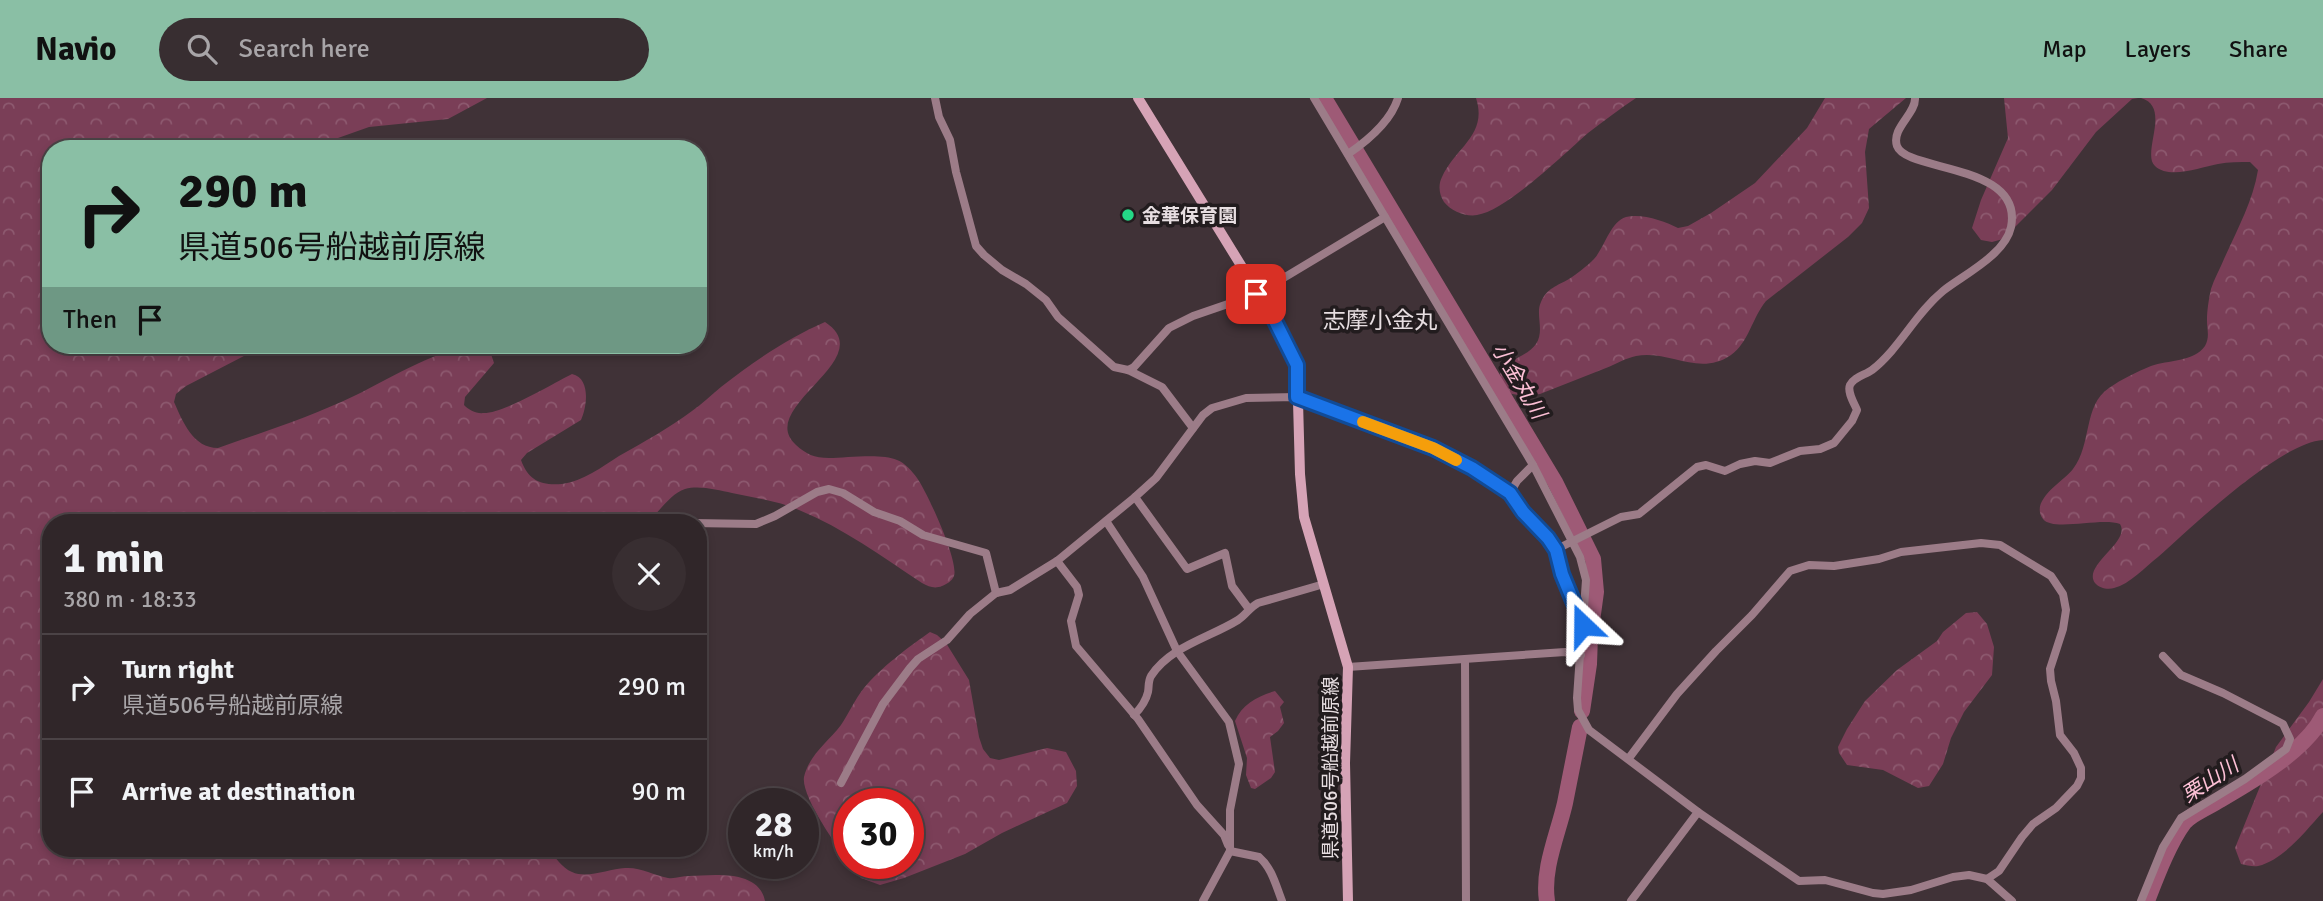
<!DOCTYPE html>
<meta charset="utf-8">
<style>
:root{--surface:#302629;--page:#382e31;--text:#f1f3f6;--muted:#a8a5a8;--line:#4b4346;--accent:#8abfa5}
body{margin:0;font-family:Signika,"Noto Sans JP",sans-serif;background:var(--page);color:var(--text);height:100vh;display:flex;flex-direction:column;font-size:26px;white-space:nowrap}
*{box-sizing:border-box;margin:0}
p{font-size:23px;color:var(--muted)}
.icon{flex:none;width:38px;height:38px;fill:none;stroke:currentColor;stroke-width:2;stroke-linecap:round;stroke-linejoin:round}
.map{position:relative;flex:1;overflow:hidden}
.side{position:absolute;left:42px;top:416px;width:665px;height:343px;display:flex;flex-direction:column;background:var(--surface);border-radius:28px;box-shadow:0 4px 10px #0003,0 0 0 2px var(--line)}
.side>*{flex:none}
.hud{position:absolute;left:42px;top:42px;width:665px;height:214px;border-radius:28px;box-shadow:0 4px 10px #0003,0 0 0 2px var(--line);background:#8abfa5;color:#111;overflow:hidden}
.speed{position:absolute;left:728px;top:690px;display:flex;gap:14px;font-size:35px;font-weight:700;text-align:center}
.speed>*{display:grid;place-content:center;width:91px;height:91px;border-radius:50%;background:var(--surface);box-shadow:0 4px 10px #0003,0 0 0 2px var(--line);line-height:1}
.speed small{font-size:18px;font-weight:400}
.speed .limit{border:10px solid #d22;background:#fff;color:#111}
.pin{position:absolute;display:grid;place-items:center;width:60px;height:60px;color:#fff;margin:-30px;border-radius:14px;box-shadow:0 4px 10px #0006}
.me{position:absolute;width:77px;margin:-38px;rotate:337deg;stroke-linejoin:round;filter:drop-shadow(0 0 5px #0008)}
.turn{display:flex;align-items:center;gap:24px;height:147px;padding:0 21px;font-size:32px}
.turn .icon{width:91px;height:91px;stroke-width:2.5}
.turn b{display:block;font-size:49px;line-height:60px}
.then{display:flex;align-items:center;height:66px;padding:0 21px;background:#0003;gap:14px;font-size:26px}
.round{display:grid;place-items:center;flex:none;width:74px;height:74px;border-radius:37px;background:var(--page)}
.overview{display:flex;align-items:center;justify-content:space-between;height:119px;padding:0 21px}
h1{font-size:42px;font-weight:700;line-height:52px}
ul{padding:0;list-style:none}
li{display:flex;align-items:center;gap:21px;height:105px;padding:0 21px;border-top:2px solid var(--line)}
li div{flex:1}
li b{display:block;font-size:26px}
li em{font-style:normal}
header{display:flex;align-items:center;gap:42px;box-sizing:border-box;height:98px;padding:0 35px;background:var(--accent);color:#111}
header strong{font-size:33px}
nav{display:flex;gap:38px;margin-inline-start:auto;font-size:24px}
.search{width:490px;height:63px;background:var(--page);display:flex;align-items:center;gap:18px;box-sizing:border-box;padding:0 24px;border-radius:38px;color:var(--muted);font-size:26px}
.map>svg:first-child{display:block}
.forest{fill:url(#forest-crowns)}
.lines{fill:none;stroke-linecap:round;stroke-linejoin:round}
.river{stroke:#9e5a76;stroke-width:16}
.street{stroke:#9c7c88;stroke-width:8}
.secondary{stroke:#d6a3b6;stroke-width:10}
.route-casing{stroke:#114b97;stroke-width:18}
.route{stroke:#1a73e8;stroke-width:12}
.slow{stroke:#f59e0b;stroke-width:12}
.poi-dot{fill:#24d886;stroke:#221c1e;stroke-width:2.5}
.labels{text-anchor:middle;stroke-width:7;stroke-linejoin:round;paint-order:stroke}
.poi-label{font-size:19px;font-weight:bold;fill:#e7dee1;stroke:#221c1e;text-anchor:start}
.street-label{font-size:19px;fill:#e7dee1;stroke:#221c1e}
.water-label{font-size:21px;font-style:italic;fill:#fdc0d6;stroke:#221c1e}
.quarter-label{font-size:23px;fill:#e7dee1;stroke:#221c1e}
</style>
<header>
<strong>Navio</strong>
<div class="search"><svg class="icon" aria-label="search" viewBox="0 0 24 24"><circle cx="10" cy="10" r="6"/><path d="M15 15l6 6"/></svg>Search here</div>
<nav><a>Map</a><a>Layers</a><a>Share</a></nav>
</header>
<div class="map">
<svg width="2323" height="803" viewBox="0 0 2323 803">
<defs>
<pattern id="forest-crowns" width="20" height="18" patternUnits="userSpaceOnUse" patternTransform="scale(1.75)"><rect width="20" height="18" fill="#7a3e57"/><path d="M2 6a3 3 0 1 1 6 0M12 15a3 3 0 1 1 6 0" fill="none" stroke="#8d596f"/></pattern>
</defs>
<rect width="100%" height="100%" fill="#403237"/>
<g class="forest">
<path d="M0,0h487l-39,21 -79,8 -31,11 -18,11h-269v196h214l-79,41 -10,8 -2,8c9,20 19,46 44,46 46,-16 92,-31 136,-52 42,-20 87,-51 134,-51l6,18 -29,34 -1,8c5,5 12,9 20,8 20,0 68,-29 88,-39 19,4 15,33 9,46l-54,33 -6,7c7,20 20,26 41,24 21,-3 40,-17 57,-28 25,-14 50,-28 73,-45 10,-7 19,-16 29,-24 32,-25 67,-49 104,-65 57,37 -71,85 -29,123 10,9 18,13 33,13 18,0 52,-5 68,2 8,3 15,11 20,18 10,14 42,83 37,98 -2,5 -7,8 -12,10 -7,3 -13,1 -20,-3 -39,-26 -79,-55 -123,-73 -21,-9 -44,-12 -67,-17 -14,-3 -33,-8 -47,-4 -16,5 -26,25 -40,34h-594v326h498c6,8 13,19 23,23 15,7 37,-3 53,-4 16,-1 28,7 43,10 7,1 14,-2 21,-2 24,-1 70,-7 76,25h-765z"/>
<path d="M1476,0h160c-17,11 -32,23 -48,35 -23,20 -82,78 -111,82 -11,2 -26,-4 -33,-13 -5,-8 -6,-17 -2,-25 14,-30 46,-42 34,-79z"/>
<path d="M1825,0h81l-37,31 -4,23 4,56 -7,15 -14,14 -82,64c-14,17 -17,41 -35,54 -32,22 -61,-5 -95,1 -10,2 -20,8 -30,12 -22,9 -44,17 -66,26l-15,2 -19,-3 -6,-19c7,-15 27,-17 36,-30 9,-13 -1,-30 5,-42 6,-14 16,-16 28,-23 8,-5 18,-13 25,-20 11,-12 16,-37 32,-42 15,-4 39,4 52,11l10,-2 23,-13 44,-30 52,-55z"/>
<path d="M2004,0h134l-6,1 -36,33 -44,58 -49,49 -11,3 -11,-2 -9,-12 9,-28 27,-62z"/>
<path d="M2141,0h182v342c-44,3 -130,86 -165,117 -13,10 -28,27 -44,31 -6,2 -15,0 -19,-5 -13,-18 36,-41 25,-59 -19,-7 -67,8 -77,-5 -14,-19 21,-38 30,-50 19,-24 10,-64 36,-81 13,-9 27,-16 42,-22 17,-6 43,-4 54,-20 5,-9 2,-16 2,-26 0,-10 2,-22 4,-31 3,-10 9,-20 13,-30 13,-29 29,-58 34,-89l-8,-8c-10,0 -22,0 -32,2 -18,3 -48,16 -63,2 -14,-13 17,-59 -14,-68z"/>
<path d="M1977,514l10,12 7,23 -2,28 -28,37 -13,26 -8,26 -14,22 -11,2 -35,-18 -36,-5 -8,-12 -1,-6 9,-18 18,-28 32,-31 40,-29 6,-9 23,-19z"/>
<path d="M930,534l7,3 9,8 23,37 10,57 4,12 7,9 9,2 48,-12 19,4 10,19 1,15 -10,17 -65,30 -37,21 -61,24 -24,7 -19,-7 -12,-15h59v-60h-59v59c-12,-15 -48,-66 -45,-85 5,-22 24,-35 37,-52 8,-12 14,-26 23,-37 15,-19 46,-42 66,-56z"/>
<path d="M2323,581v133c-18,19 -38,47 -65,54 -5,1 -12,-1 -17,-2l-6,-16 41,-101 33,-45z"/>
<path d="M1275,593l9,11 -4,5 4,16 -6,8 -8,6 5,35 -4,6 -16,11 -4,-1 -5,-13 1,-17 -12,-37c7,-17 23,-25 40,-30z"/>
</g>
<g class="lines">
<g class="river">
<path d="M1324,0l231,384 38,77 3,33 -6,44 -1,28 -7,47"/>
<path d="M1547,803c-5,-32 11,-67 18,-98 5,-25 10,-50 15,-76"/>
<path d="M2147,803c9,-23 22,-58 37,-78 7,-9 25,-16 36,-23 33,-19 86,-50 103,-84"/>
</g>
<g class="street">
<path d="M935,0l4,19 11,23 6,32 20,74 8,9 18,15 24,14 20,16 12,17 56,50 14,3 34,17 31,41"/>
<path d="M1314,0l219,367 -16,16 -7,12"/>
<path d="M1348,56c19,-13 43,-33 50,-56"/>
<path d="M1128,272l6,-3 35,-39 24,-12 64,-22 128,-77"/>
<path d="M1533,367l47,92 6,23 -3,42"/>
<path d="M1135,399l52,72 38,-16 7,33 17,23"/>
<path d="M1106,423l37,56 34,74 52,71 10,42 -9,46v41l-27,50"/>
<path d="M692,425l64,1 19,-8 42,-24 12,-3 14,4 31,19 26,9 23,14 63,18 10,40"/>
<path d="M1555,452l66,-33 18,-3 58,-47 9,-2 19,6 15,-7 15,-3 15,2 30,-12 20,-2 14,-6 18,-22 5,-11c-3,-7 -10,-18 -7,-25 4,-8 15,-10 22,-15 28,-22 43,-56 71,-79 20,-16 62,-36 68,-64 13,-64 -105,-55 -114,-81 -6,-18 19,-32 18,-48"/>
<path d="M1057,463l20,26 2,8 -8,26 5,25 62,73 59,86 27,30 4,10"/>
<path d="M1465,562l1,241"/>
<path d="M1348,569l217,-15 16,3"/>
<path d="M1134,617c7,-7 12,-14 14,-23 1,-5 0,-11 3,-16 20,-30 58,-38 87,-56 8,-5 11,-12 20,-17l66,-19"/>
<path d="M1629,660l48,-64 39,-43 36,-36 38,-44 19,-6 25,1 45,-7 22,-7 80,-9 19,2 51,31 12,18 3,16 -3,19 -13,40 1,12 5,20 4,34 14,18 7,15v10l-4,8 -21,22 -23,16 -11,13 -23,34 -12,8"/>
<path d="M841,685l42,-79 27,-36 8,-9 29,-19 23,-26 26,-21 14,-3 47,-29 78,-64 21,-19 47,-63 9,-7 34,-10 51,-1 136,51 39,20 38,25 13,19 25,26 7,12 7,24 20,51 -5,73 1,12 11,20 109,82 -67,89"/>
<path d="M1698,714l101,69 26,-1 48,13 10,1 28,-4 42,-13 16,-2 18,4 25,22"/>
<path d="M1230,753l29,6c13,11 17,29 23,44"/>
<path d="M2141,803l22,-54 18,-29 64,-39 41,-30 4,-10 -7,-15 -60,-31 -42,-18 -18,-19"/>
</g>
<path class="secondary" d="M1138,0l136,221 23,46 3,109 4,43 44,150 -3,96 3,138"/>
</g>
<g class="lines">
<defs>
<path id="route" d="M1256,196l18,25 23,46v32l136,51 39,20 38,25 13,19 25,26 8,12 6,24 21,51"/>
</defs>
<use href="#route" class="route-casing"/>
<use href="#route" class="route"/>
<path class="slow" d="M1363,324l70,26 23,12"/>
</g>
<circle class="poi-dot" cx="1128" cy="117" r="7"/>
<g class="labels">
<g class="poi-label">
<text x="1142" y="124">金華保育園</text>
</g>
<g class="street-label">
<text transform="translate(1330 670) rotate(-90)" y="7">県道506号船越前原線</text>
</g>
<g class="water-label">
<text transform="translate(1519 283) rotate(59)" y="7">小金丸川</text>
<text transform="translate(2210 682) rotate(-33)" y="7">栗山川</text>
</g>
<g class="quarter-label">
<text x="1380" y="230">志摩小金丸</text>
</g>
</g>
</svg>
<div class="speed"><div>28<small>km/h</small></div><div class="limit">30</div></div>
<div class="pin" style="left:1256px;top:196px;background:#d93025"><svg class="icon" aria-label="arrive" viewBox="0 0 24 24"><path d="M6 21V4h12l-3 4 3 4H6"/></svg></div>
<svg class="me" style="left:1583px;top:527px" viewBox="-20 -20 40 40"><path d="M0-17L14 15 0 8-14 15z" fill="#1a73e8" stroke="#fff" stroke-width="4"/></svg>
<div class="hud">
<div class="turn"><svg class="icon" aria-label="right" viewBox="0 0 24 24"><path d="M7 20v-9h11M14 6l5 5-5 5"/></svg><div><b>290 m</b>県道506号船越前原線</div></div>
<div class="then">Then<svg class="icon" aria-label="arrive" viewBox="0 0 24 24"><path d="M6 21V4h12l-3 4 3 4H6"/></svg></div>
</div>
<section class="side">
<div class="overview"><div><h1>1 min</h1><p>380 m · 18:33</p></div><a class="round"><svg class="icon" aria-label="close" viewBox="0 0 24 24"><path d="M6 6l12 12M18 6L6 18"/></svg></a></div>
<ul>
<li><svg class="icon" aria-label="right" viewBox="0 0 24 24"><path d="M7 20v-9h11M14 6l5 5-5 5"/></svg><div><b>Turn right</b><p>県道506号船越前原線</p></div><em>290 m</em></li>
<li><svg class="icon" aria-label="arrive" viewBox="0 0 24 24"><path d="M6 21V4h12l-3 4 3 4H6"/></svg><div><b>Arrive at destination</b></div><em>90 m</em></li>
</ul>
</section>
</div>
